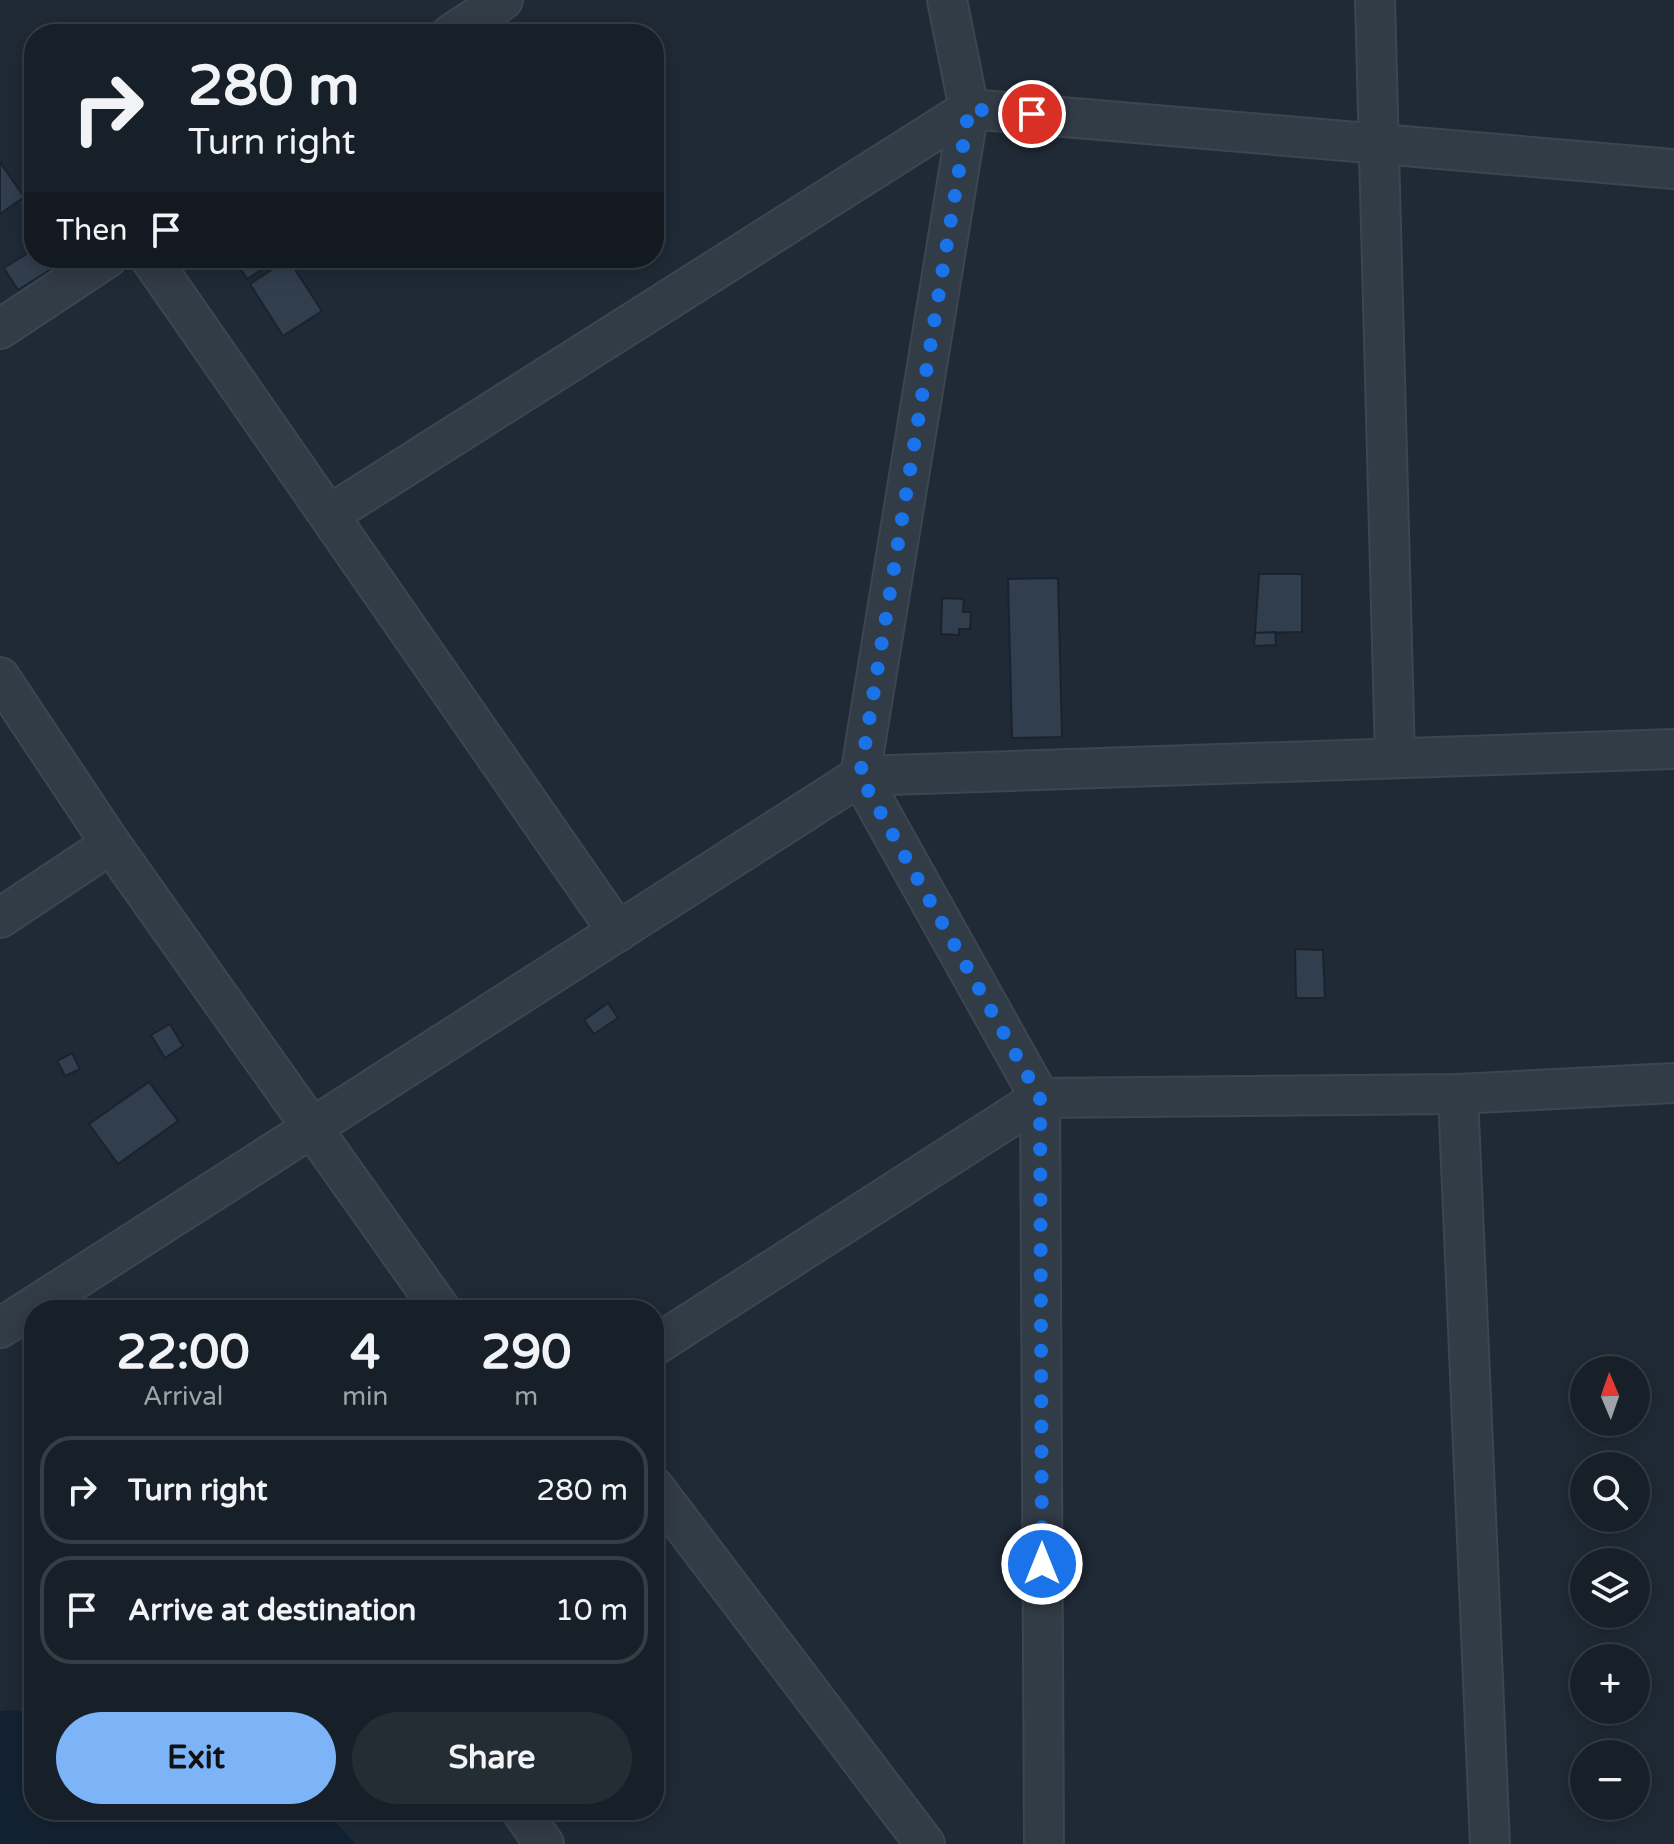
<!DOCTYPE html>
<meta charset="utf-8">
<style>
:root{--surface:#172028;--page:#242d34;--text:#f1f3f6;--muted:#9ea3a8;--line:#363e45;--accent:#7db4f8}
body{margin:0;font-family:"Varela Round",sans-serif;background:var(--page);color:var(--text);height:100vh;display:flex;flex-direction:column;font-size:30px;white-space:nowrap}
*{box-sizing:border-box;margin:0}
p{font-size:26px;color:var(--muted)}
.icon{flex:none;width:44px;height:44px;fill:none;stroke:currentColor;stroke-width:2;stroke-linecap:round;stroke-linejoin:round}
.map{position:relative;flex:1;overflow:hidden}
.side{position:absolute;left:24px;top:1300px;width:640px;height:520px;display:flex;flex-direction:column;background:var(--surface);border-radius:32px;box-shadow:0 4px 20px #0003,0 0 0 2px var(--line)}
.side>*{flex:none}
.top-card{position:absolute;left:24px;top:24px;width:640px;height:244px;border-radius:32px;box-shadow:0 4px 20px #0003,0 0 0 2px var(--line);background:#172028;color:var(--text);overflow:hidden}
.needle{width:52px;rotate:358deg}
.tools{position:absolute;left:1570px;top:1356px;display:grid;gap:16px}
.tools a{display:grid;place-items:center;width:80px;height:80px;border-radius:50%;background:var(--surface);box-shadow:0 4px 20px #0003,0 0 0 2px var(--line);font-size:40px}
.pin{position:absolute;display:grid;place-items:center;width:68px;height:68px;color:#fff;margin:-34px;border:4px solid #fff;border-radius:50%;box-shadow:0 2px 8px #0007}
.me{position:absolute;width:88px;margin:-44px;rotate:0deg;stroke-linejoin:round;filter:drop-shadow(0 0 6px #0008)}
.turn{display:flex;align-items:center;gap:28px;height:168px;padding:0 32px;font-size:36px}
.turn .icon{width:104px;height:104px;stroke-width:2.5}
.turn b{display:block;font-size:56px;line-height:68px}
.then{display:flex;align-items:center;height:76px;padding:0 32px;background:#0003;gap:16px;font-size:30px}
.eta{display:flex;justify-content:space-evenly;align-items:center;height:136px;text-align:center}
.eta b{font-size:48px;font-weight:700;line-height:56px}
.primary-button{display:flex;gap:16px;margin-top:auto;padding:16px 32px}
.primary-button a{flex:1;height:92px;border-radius:48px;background:var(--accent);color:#111;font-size:32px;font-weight:700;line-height:92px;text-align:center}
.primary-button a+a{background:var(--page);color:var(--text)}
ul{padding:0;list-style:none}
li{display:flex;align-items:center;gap:24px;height:108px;margin:0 16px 12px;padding:0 16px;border:4px solid var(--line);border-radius:32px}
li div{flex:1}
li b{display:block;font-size:30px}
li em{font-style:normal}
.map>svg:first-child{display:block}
.water{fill:#132232}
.building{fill:#313e4d;stroke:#1a232d;stroke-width:2}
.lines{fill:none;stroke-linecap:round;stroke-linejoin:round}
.street-casing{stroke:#3c4550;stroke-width:42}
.street{stroke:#323c46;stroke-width:38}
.route{stroke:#1a73e8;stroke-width:14;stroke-dasharray:0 25.2}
</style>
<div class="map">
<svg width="1674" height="1844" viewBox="0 0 1674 1844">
<rect width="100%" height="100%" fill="#1f2a36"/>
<path class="water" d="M34,1710v100h290l32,34h-356v-133z"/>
<g class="building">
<path d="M0,162l24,35 -24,17z"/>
<path d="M34,249v9l32,2 -48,30 -14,-22z"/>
<path d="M234,258h46l-33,21z"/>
<path d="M288,259l34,52 -39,25 -33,-52z"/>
<path d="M1259,574h43v58l-47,1z"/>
<path d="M1058,578l4,159 -50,1 -4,-159z"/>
<path d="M942,598l22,1 -1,13h8l-1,17h-11v6l-18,-1z"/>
<path d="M1275,632l1,13 -22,1 1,-13z"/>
<path d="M1295,949l28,1 2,48h-29z"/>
<path d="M608,1003l10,15 -24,16 -10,-14z"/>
<path d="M170,1024l13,22 -18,12 -14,-23z"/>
<path d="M72,1053l8,16 -15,7 -8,-15z"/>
<path d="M149,1082l29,39 -60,43 -29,-40z"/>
</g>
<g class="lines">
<defs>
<g id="street">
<path d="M1375,0l20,758"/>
<path d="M451,34l52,-34"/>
<path d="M150,258l468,674"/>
<path d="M0,329l107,-71"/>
<path d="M329,515l640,-406 705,60"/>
<path d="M0,677l111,167 330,466"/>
<path d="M0,918l111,-74"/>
<path d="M1458,1094l32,750"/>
<path d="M0,1328l860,-552 109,-667 -22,-109"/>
<path d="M654,1346l386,-248 418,-4 216,-11"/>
<path d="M654,1487l271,357"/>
<path d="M521,1810l23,34"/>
<path d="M1044,1844l-4,-746 -180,-322 814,-27"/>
</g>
</defs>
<use href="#street" class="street-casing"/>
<use href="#street" class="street"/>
</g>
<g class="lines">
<path class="route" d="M1032,114l-63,-5 -109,667 180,322 2,466"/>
</g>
</svg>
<div class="tools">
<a><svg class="needle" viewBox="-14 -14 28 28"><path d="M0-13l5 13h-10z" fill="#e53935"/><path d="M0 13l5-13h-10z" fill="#9ea3a8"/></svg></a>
<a><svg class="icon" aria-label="search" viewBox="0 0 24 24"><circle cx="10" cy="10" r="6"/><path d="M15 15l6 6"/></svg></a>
<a><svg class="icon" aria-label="layers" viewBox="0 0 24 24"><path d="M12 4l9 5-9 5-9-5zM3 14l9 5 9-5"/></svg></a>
<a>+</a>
<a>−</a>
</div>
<div class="pin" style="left:1032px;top:114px;background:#d93025"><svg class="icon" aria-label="arrive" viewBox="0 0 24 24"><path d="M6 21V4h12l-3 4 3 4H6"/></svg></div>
<svg class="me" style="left:1042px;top:1564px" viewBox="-20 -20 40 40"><circle r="17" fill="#1a73e8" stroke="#fff" stroke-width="3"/><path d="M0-11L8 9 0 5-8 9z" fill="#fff"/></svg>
<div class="top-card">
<div class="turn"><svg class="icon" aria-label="right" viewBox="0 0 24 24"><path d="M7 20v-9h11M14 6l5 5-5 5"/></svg><div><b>280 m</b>Turn right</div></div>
<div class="then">Then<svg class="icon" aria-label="arrive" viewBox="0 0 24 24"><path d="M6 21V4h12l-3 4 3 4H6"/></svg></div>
</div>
<section class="side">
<div class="eta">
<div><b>22:00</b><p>Arrival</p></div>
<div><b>4</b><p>min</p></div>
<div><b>290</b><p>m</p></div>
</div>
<ul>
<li><svg class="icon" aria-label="right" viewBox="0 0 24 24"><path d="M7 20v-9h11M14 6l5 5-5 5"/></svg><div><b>Turn right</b></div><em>280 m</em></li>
<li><svg class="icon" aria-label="arrive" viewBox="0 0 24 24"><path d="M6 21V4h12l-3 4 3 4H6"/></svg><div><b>Arrive at destination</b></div><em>10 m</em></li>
</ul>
<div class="primary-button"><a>Exit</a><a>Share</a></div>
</section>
</div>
